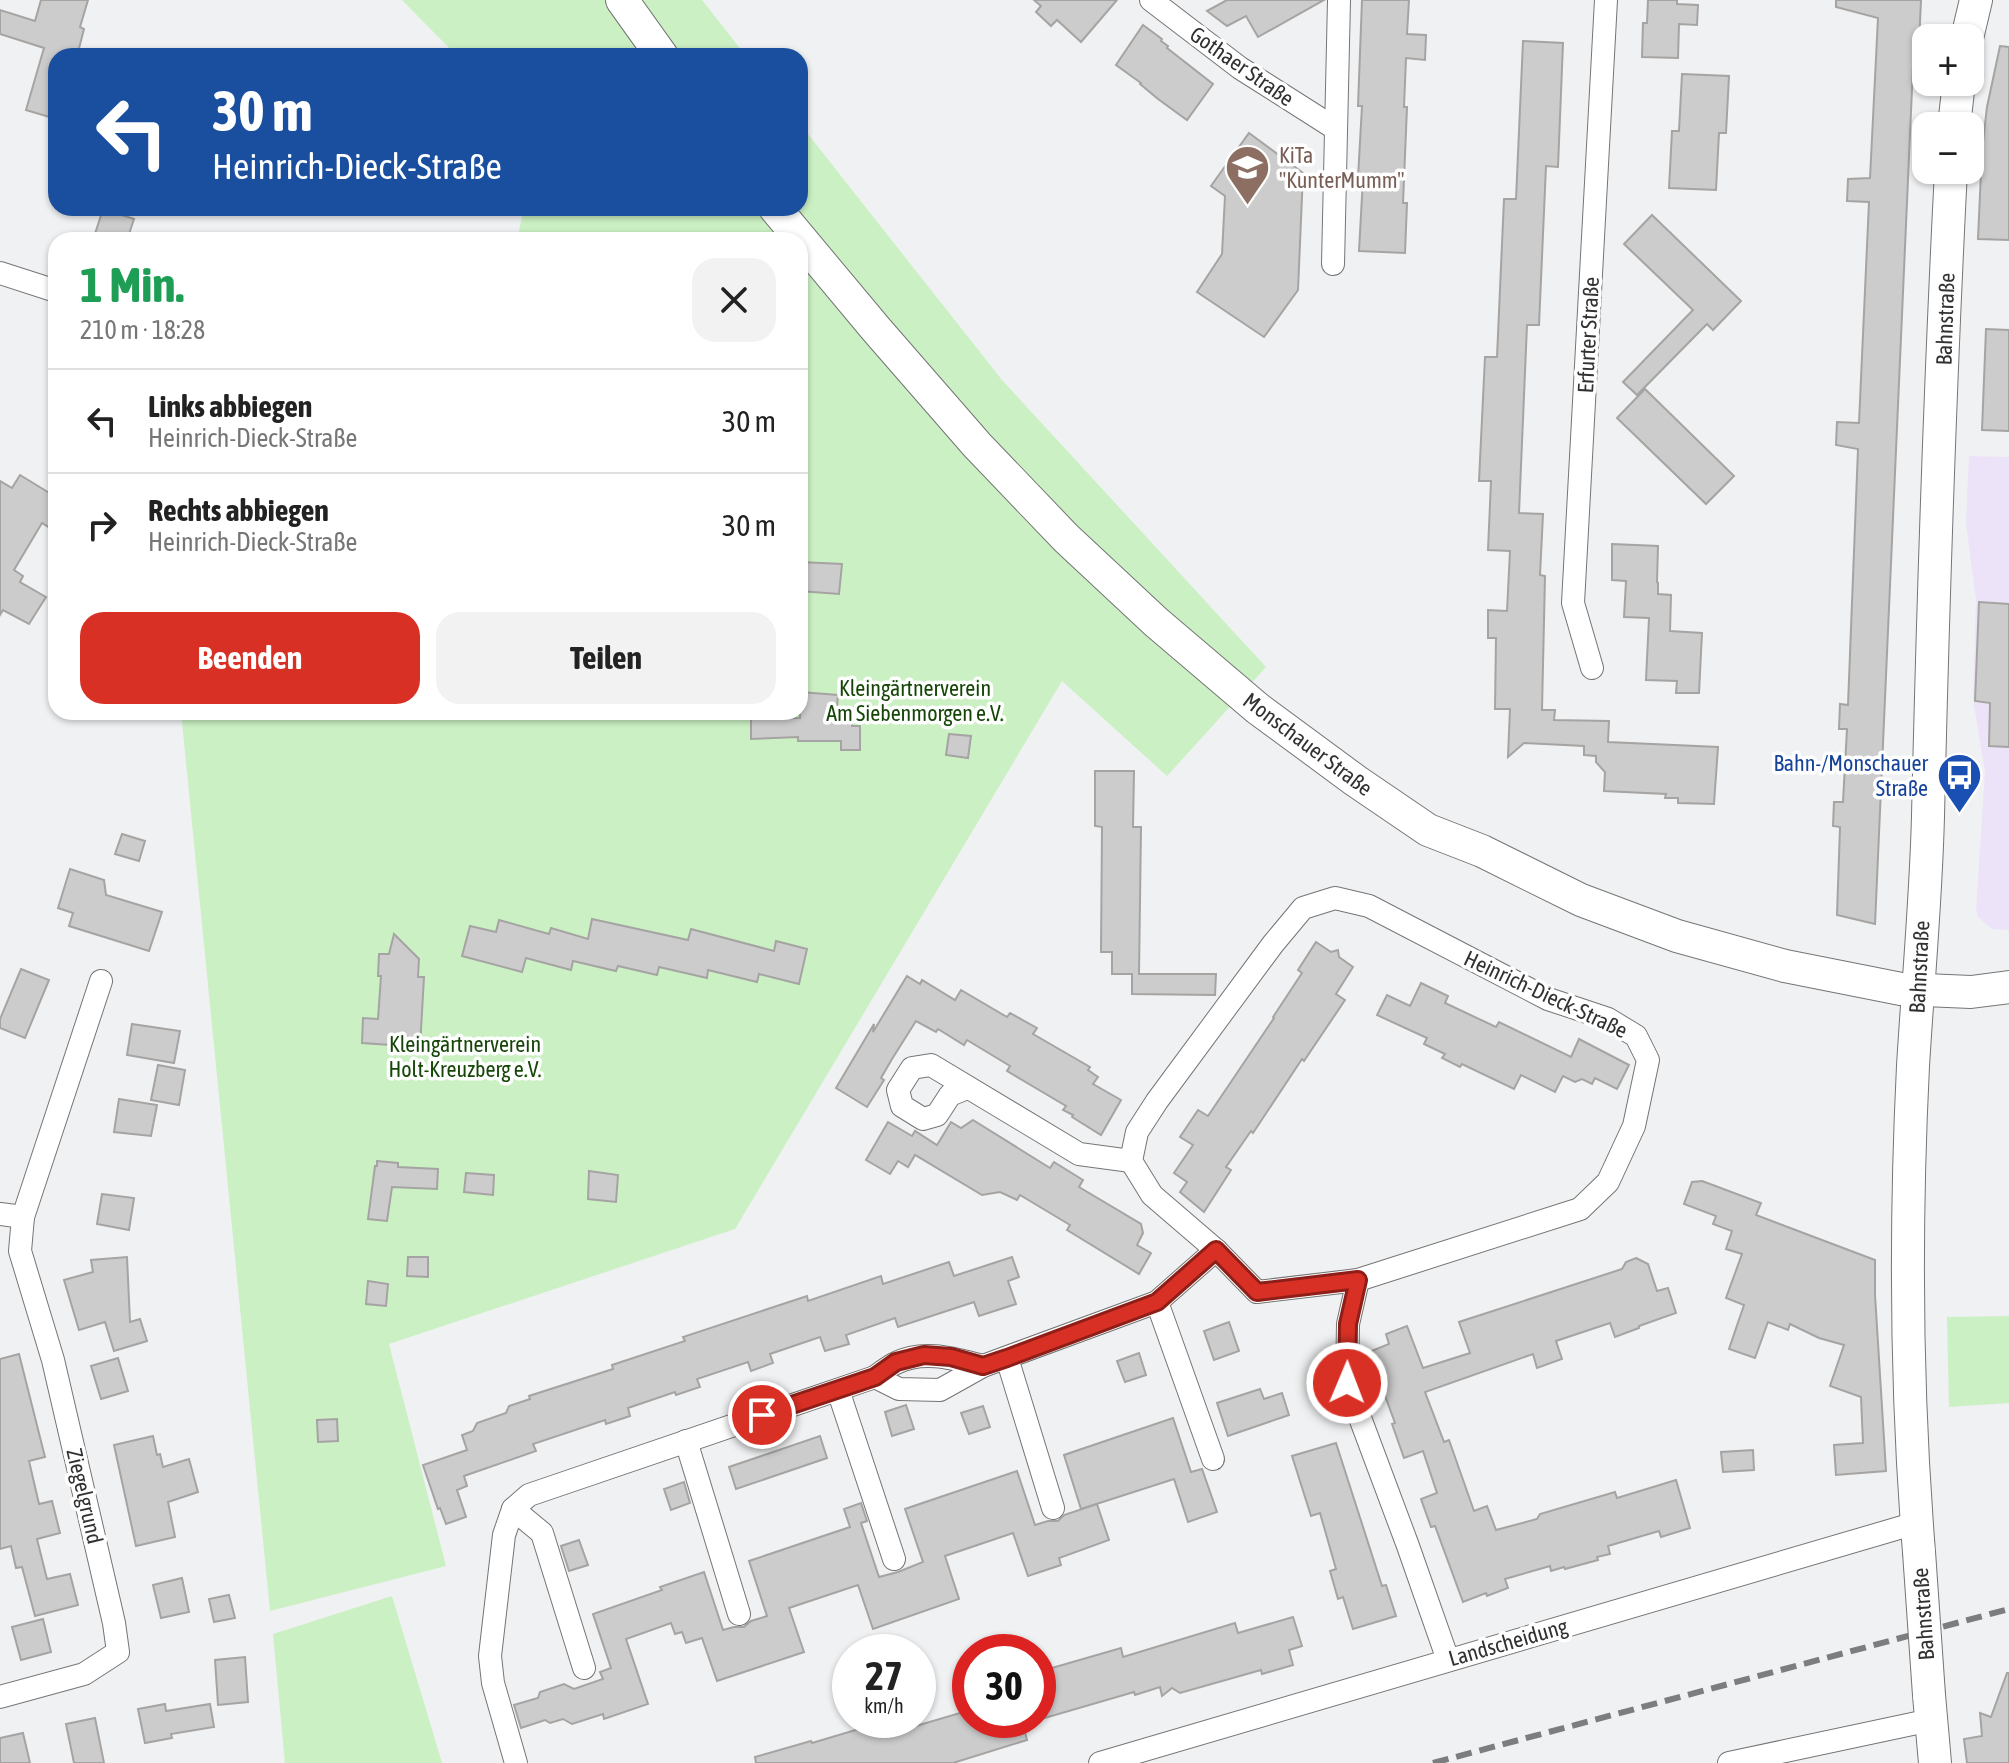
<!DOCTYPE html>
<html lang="de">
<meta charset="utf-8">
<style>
:root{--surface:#fff;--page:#f2f2f2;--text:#222;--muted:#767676;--line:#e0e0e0;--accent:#d93025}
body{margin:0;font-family:"Asap Condensed",sans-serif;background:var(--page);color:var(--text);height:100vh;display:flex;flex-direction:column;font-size:30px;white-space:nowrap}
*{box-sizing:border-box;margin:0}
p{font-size:26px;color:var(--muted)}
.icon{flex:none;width:44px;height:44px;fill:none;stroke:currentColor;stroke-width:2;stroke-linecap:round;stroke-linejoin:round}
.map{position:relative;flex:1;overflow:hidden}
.panel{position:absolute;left:48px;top:232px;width:760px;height:488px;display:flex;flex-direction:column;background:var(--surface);border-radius:24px;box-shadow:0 2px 6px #0004}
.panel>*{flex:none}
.banner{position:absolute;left:48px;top:48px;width:760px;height:168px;border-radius:24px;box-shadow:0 2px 6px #0004;background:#1a4fa0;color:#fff;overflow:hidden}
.tools{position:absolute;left:1912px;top:24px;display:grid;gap:16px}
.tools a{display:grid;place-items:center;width:72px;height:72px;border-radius:16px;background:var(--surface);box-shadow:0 2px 6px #0004;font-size:40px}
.speed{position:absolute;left:832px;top:1634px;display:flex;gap:16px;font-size:40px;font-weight:700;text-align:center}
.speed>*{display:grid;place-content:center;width:104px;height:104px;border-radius:50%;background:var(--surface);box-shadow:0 2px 6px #0004;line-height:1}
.speed small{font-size:20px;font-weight:400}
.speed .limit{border:12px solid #d22;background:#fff;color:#111}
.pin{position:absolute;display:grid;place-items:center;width:68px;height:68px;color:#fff;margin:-34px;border:4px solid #fff;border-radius:50%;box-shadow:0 2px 8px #0007}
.me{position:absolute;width:88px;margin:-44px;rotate:1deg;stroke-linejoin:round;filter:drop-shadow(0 0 6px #0008)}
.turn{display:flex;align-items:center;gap:28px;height:168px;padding:0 32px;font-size:36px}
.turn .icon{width:104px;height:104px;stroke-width:2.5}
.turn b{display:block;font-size:56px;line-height:68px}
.round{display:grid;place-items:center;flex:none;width:84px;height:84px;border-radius:24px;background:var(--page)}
.overview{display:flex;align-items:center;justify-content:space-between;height:136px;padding:0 32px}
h1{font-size:48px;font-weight:700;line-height:60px;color:#1e9e55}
.action{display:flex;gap:16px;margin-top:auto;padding:16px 32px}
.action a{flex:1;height:92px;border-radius:24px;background:var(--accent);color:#fff;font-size:32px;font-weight:700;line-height:92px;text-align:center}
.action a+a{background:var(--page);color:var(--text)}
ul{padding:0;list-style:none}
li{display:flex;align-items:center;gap:24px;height:104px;padding:0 32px;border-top:2px solid var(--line)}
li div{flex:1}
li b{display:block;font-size:30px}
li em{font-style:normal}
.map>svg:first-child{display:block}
.commercial{fill:#ece3f8}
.green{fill:#cbf0c3}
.building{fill:#cdcccc;stroke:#a5a4a3;stroke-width:2}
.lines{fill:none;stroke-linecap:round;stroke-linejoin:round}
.street-casing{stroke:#757576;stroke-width:24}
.secondary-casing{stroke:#757576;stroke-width:34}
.street{stroke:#fff;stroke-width:22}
.secondary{stroke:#fff;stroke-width:32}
.rail{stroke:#7c7d7e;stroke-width:6;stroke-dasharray:16 8;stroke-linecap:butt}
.secondary-bridge-casing{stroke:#757576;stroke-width:34;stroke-linecap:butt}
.secondary-bridge{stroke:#fff;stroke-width:32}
.route-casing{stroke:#8d1f18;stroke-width:20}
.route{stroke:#d93025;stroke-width:14}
.labels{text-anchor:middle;stroke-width:7;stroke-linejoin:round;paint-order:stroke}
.street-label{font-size:22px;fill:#313132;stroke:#fefeff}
.education-label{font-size:22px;fill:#785e54;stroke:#fefeff;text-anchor:start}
.park-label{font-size:22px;fill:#154607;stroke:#fefeff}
.transit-label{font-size:22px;fill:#164399;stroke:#fefeff;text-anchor:end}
</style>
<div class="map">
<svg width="2009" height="1763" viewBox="0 0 2009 1763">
<rect width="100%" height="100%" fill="#f0f1f2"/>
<path class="commercial" d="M1969,456l40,1v473l-17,-1 -14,-12 -2,-7 9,-138 -12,-73 3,-99 -10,-77z"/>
<g class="green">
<path d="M402,0h300l44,56h-289z"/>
<path d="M800,124l202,256 264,287 -99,109 -105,-95 -327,548 -346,115 57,222 -176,45 -89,-899h619v-472h-283l7,-32h276z"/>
<path d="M2009,1316v87l-60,4 -2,-90z"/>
<path d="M392,1596l50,167h-157l-12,-129z"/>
</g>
<g class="building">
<path d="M41,0h47l-8,27 4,2 -7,27h-21v63l-30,-9 18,-62 -44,-14v-24l35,11z"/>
<path d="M1034,0h83l-36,42 -24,-22 -6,6 -15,-14 5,-6z"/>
<path d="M1227,0h97l-66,37 -12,-21 -19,10 -20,-15z"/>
<path d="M1362,0h47l-2,34 19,1 -1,25 -19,-2 -2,49h3l-4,96h4l-2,50 -46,-2 4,-73h-5l4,-72h-4z"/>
<path d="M1648,0h29v4l21,1 -1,20 -18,-1 -1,34 -36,-1 1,-34h4z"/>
<path d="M1836,0h85l-2,44h-5l-39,880 -38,-9 3,-88 -7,-1 1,-24h9l4,-73h-8l1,-25 8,1 10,-256 -22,-4 1,-23 22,1 10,-221 -22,-1 1,-22 22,-1 8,-160 -42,-11z"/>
<path d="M1143,25l19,14 -1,2 7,5 -1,2 46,36 -26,36 -29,-21 -18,-15 1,-1 -25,-18z"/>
<path d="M1523,41l40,2 -5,124 -12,-1 -7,159h-12l-8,188 24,1 -3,61 5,1 -3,134h13l-1,10 55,1 -1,21 110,5 -4,57 -36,-1v-5h-13l1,-4 -62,-3 1,-19 -9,-10v-6l-12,-1v-9l-60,-3 -16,14 2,-48h-15l1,-71h-8v-28l19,1 3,-60 -22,-1 3,-69h-12l6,-124h12l7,-158h12z"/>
<path d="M2000,46l9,1v193l-31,-1 4,-89 5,-43z"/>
<path d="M1682,74l47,2 -3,57h-7l-3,57 -47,-2 3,-57h7z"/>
<path d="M1249,133l54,40 -5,117 -34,47 -67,-45 25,-38 3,-58 -14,-10z"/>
<path d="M103,209l31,10 -7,21h-34z"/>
<path d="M1652,215l89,86 -28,29 -6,-6 -70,71 -14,-13 70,-72 -69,-66z"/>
<path d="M1986,329l23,1v101l-27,-1z"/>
<path d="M1645,389l89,87 -28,28 -89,-86z"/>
<path d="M20,475l36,22v35l-14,-9 -28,47 9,6 -3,6 26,15 -17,27 -26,-14 -3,5v-134l12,7z"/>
<path d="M1612,544l46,2 -1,36 1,1v11l13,1 -1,36 32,2 -3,60h-23l1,-12 -31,-1 3,-62 -25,-1 2,-36 -14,-1z"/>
<path d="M800,562l42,2 -3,30 -39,-3z"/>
<path d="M1979,602l30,2v143l-20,-1 1,-43 -15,-2z"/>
<path d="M800,692l38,3 -2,25h16v6h8v24h-19v-9h-43v-4l-47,2v-20l49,-1z"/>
<path d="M949,734l22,2 -3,22 -22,-3z"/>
<path d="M1095,771h39l-1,56h8l-2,147h77l-1,21 -83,-1v-20h-20v-22h-11l1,-125 -7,-1z"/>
<path d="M122,834l23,7 -6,20 -24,-7z"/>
<path d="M70,869l34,11 2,15 56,17 -13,39 -80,-25 4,-13 -15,-5z"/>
<path d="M592,919l96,21 3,-11 83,22 2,-10 31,8 -8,35 -40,-10 -2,8 -49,-12 -1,8 -48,-11 -2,8 -39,-9 -2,5 -43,-10 -2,9 -45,-12 -4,14 -60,-16 8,-30 26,6 3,-12 50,14 2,-6 37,11z"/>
<path d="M394,934l25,25 -1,18h6l-4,70 -58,-4 1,-25 15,1 3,-43h-3l1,-22h10z"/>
<path d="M1316,942l15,10 7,-2 1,7 14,10 -17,27 9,6 -41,61 -2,-2 -49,74 -2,-2 -25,36 5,3 -27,42 -24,-20 7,-10 -13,-9 19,-28 -13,-8 18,-27 10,6 66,-98 -1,-1 29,-44 -4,-3z"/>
<path d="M21,969l28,11 -24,58 -25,-10v-9z"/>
<path d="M907,976l13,8 2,-4 33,20 6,-10 46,27 3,-4 27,15 -4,6 57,33 -2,3 10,7 -5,7 28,16 -20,35 -29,-18 1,-2 -10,-5 3,-4 -59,-35 3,-5 -43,-26 -3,5 -26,-16 -2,3 -20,-11 -24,38 -11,19 3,2 -17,27 -31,-19 38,-64 -1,8z"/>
<path d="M1421,983l27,13 -3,7 51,24 3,-5 72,35 8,-18 50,26 -12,24 -22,-11 -3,6 -10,-5 -7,3 -12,-6 -8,16 -34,-17 -7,14 -52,-25 -2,3 -18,-9 3,-4 -21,-10 3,-6 -50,-23 10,-20 23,11z"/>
<path d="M132,1024l48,7 -6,32 -47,-8z"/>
<path d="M158,1065l27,5 -6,35 -28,-5z"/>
<path d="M119,1099l38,6 -6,31 -37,-4z"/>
<path d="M973,1120l77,48 4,-6 29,18 -4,7 62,37 2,9 -6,12 14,8 -12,21 -72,-44 3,-5 -50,-30 -3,5 -17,-8 -18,3 -67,-40 -7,12 -10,-6 -8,13 -24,-14 22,-38 24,14 3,-5 22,14 14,-23 10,6z"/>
<path d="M377,1161l21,2v4l40,2 -1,20 -45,-2 -5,34 -19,-2 7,-53h2z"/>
<path d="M589,1171l29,4 -2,27 -28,-3z"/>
<path d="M466,1173l28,2 -1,20 -29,-3z"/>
<path d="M1702,1181l59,22 -5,12 119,45v35l11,176 -50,4 -2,-30 29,-2 -2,-46 -31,-11 14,-41 -25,-7 -29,-14 -2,6 -20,-8 -13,36 -26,-9 15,-44 -18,-7 16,-44 -16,-5 6,-18 -19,-7 3,-8 -32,-12 8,-22z"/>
<path d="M102,1194l32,4 -5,32 -32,-6z"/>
<path d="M127,1257l3,65 10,-3 7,22 -33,10 -9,-29 -26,8 -15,-50 29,-8 -2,-12z"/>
<path d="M408,1257h20v20l-21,-1z"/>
<path d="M1012,1257l7,20 -11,4 8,23 -37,12 -5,-14 -76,25 -3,-9 -49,17 3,9 -24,7 -5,-14 -50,17 3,9 -22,8 -3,-9 -51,17 3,8 -24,8 -1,-3 -47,16 2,8 -24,8 -1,-4 -72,24 3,7 -72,25 3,10 -10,4 9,27 -20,7 -6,-16 -2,1 -15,-44 44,-15 -5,-15 11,-4 4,-8 29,-10 3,-7 21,-7 -1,-3 84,-27 -1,-4 73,-24 -2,-4 124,-41 1,5 73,-25 2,8 66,-22 5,14z"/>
<path d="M1636,1258l12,6 9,27 11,-3 8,25 -37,13v2l-24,9 -5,-14 -54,18 6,18 -25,9 -4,-14 -108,38 19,50 5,-2 25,71 13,-5 9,24 41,-11 3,-5 75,-22 2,6 59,-18 14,48 -29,9 -2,-6 -51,15 2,8 -13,3 1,3 -33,9 -1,-2 -13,4 -1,-5 -45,13 3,9 -21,8 -1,-3 -23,9 -28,-76 -4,1 -10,-28 16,-6 -14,-42 -19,7 -12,-34 3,-1 -26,-71 20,-8 -3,-10 21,-8 16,42 47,-15 -11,-31 163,-53 4,-7z"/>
<path d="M368,1281l20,3 -2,22 -20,-2z"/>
<path d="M1229,1322l10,29 -25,9 -10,-29z"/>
<path d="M1139,1353l7,22 -21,7 -8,-21z"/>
<path d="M19,1354l26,103 -16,4 10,43 13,-3 8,32 -23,6 10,40 23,-5 8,31 -43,11 -13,-49 -6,1 -5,-22 -11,3v-190z"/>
<path d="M118,1358l10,33 -27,8 -10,-33z"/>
<path d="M1260,1389l4,10 18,-6 7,22 -61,21 -11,-33z"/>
<path d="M906,1405l8,24 -22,7 -7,-24z"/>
<path d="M983,1406l7,21 -21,7 -8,-21z"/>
<path d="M1173,1418l18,54 11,-3 15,43 -29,10 -14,-43 -93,30 -17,-54z"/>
<path d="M337,1419l1,22 -20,1 -1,-22z"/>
<path d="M153,1436l4,19 3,-1 3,13 26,-8 9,33 -30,10 7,35 -39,9 -22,-101z"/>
<path d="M820,1436l7,22 -91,31 -7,-22z"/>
<path d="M1336,1443l46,143 4,-1 10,31 -43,13 -10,-32 -5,2 -8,-28 6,-2 -16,-56 -9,3 -19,-60z"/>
<path d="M1753,1450l1,20 -31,2 -2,-20z"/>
<path d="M1017,1471l18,54 13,-4h10l6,-6 33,-11 12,36 -50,18 2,7 -33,11 -15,-43 -68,23 14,43 -86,30 -15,-44 -69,23 15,44 -87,29 -15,-43 -16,5 -4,-11 -7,2 -4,-11 -45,16 22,65 -44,15 -1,-5 -31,10 -9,-5 -13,4 -5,-3 -24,8 -7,-23 24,-7 2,-6 24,-8 10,5 29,-10 -3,-7 11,-4 -18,-54 69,-24 -2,-3 44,-15 19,58 11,-3h10l7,-6 16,-5 -18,-55 101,-34 -6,-18 17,-6 6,18 -6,2 18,54 19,-5 25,-10 -18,-53z"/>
<path d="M684,1482l6,21 -19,7 -7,-21z"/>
<path d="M579,1540l9,25 -19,6 -8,-25z"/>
<path d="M182,1578l7,34 -28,6 -8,-33z"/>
<path d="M229,1595l6,23 -21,4 -5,-23z"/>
<path d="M1293,1617l9,29 -13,4 4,15 -31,9 -1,-4 -81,23 -8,-5 -10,8 -2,-9 -25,8 -1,-3 -96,28v-48l83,-24 2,9 112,-34 3,10z"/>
<path d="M43,1619l8,33 -30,8 -9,-33z"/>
<path d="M245,1657l3,45 -30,3 -3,-45z"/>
<path d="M2007,1673h2v90h-42l-3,-24 18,-3 -2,-23 11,4z"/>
<path d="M165,1704l1,7 44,-7 4,23 -43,7 1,4 -27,5 -7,-34z"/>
<path d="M970,1710v10h52l5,20 -74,23h-197l-1,-6 56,-16 1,2 77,-23h25l2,6z"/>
<path d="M95,1718l9,45h-30l-8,-39z"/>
<path d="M23,1733l7,30h-30v-25z"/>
</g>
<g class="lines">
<defs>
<g id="street">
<path d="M1151,0l89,68 96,61"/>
<path d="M1333,264l6,-264"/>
<path d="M0,273l56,18"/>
<path d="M1592,668l-19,-65 33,-603"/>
<path d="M1335,898l34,8 179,93 60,20 28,17 12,24 -14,66 -26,56 -28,27 -222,71 -101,12 -41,-42 -64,-55 -21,-34 6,-29 20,-31 116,-157 30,-36z"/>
<path d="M967,1088l-17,7 -13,20 -14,4 -21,-13 -4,-16 14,-22 19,-3 148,89 52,7"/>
<path d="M0,1214l23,3 -3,34 33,109 61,263 4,29 -34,22 -84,23"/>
<path d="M23,1217l78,-236"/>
<path d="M1358,1280l-10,44 -1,59 61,163 40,114"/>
<path d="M1157,1302l56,157"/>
<path d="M1007,1358l46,150"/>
<path d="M875,1377l24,12 41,1 43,-24 174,-64 59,-52"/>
<path d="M838,1390l56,169"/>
<path d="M686,1441l53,173"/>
<path d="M513,1509l29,24 42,135"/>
<path d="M516,1763l-23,-80 -3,-27 14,-121 9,-26 16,-14 346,-118c7,-5 14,-11 21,-14 28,-14 59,-4 87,3"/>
<path d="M1100,1763l816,-240"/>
<path d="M1729,1763l202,-43"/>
</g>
<g id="secondary">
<path d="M622,0l40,56"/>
<path d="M1967,38l9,-38"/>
<path d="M1954,126l5,-44"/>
<path d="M775,208l101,121 101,116 89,93 90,84 101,86 99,73 72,49 54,21 99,49 96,36 108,30 116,23 70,3 38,-5"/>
<path d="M1919,1552c-13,-161 -14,-324 -6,-486 5,-83 13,-167 15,-250 5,-215 12,-431 23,-646"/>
<path d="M1929,1695l6,68"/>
</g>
</defs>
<use href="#street" class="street-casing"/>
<use href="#secondary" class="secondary-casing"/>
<use href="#street" class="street"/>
<use href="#secondary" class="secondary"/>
<path class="rail" d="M1433,1763l576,-154"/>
<defs>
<path id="secondary-bridge" d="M1919,1552l10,143"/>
</defs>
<use href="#secondary-bridge" class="secondary-bridge-casing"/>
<use href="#secondary-bridge" class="secondary-bridge"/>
</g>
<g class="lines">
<defs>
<path id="route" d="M762,1415l113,-38 21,-15 28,-7 27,2 32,9 24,-8 150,-56 59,-52 41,42 101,-12 -10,44 -1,59"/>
</defs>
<use href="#route" class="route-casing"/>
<use href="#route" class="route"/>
</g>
<defs>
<symbol id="school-pin" viewBox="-11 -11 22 30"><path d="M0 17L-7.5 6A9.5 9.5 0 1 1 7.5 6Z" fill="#8d6e63" stroke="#fefeff"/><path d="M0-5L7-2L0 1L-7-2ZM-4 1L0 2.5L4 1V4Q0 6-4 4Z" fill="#fff"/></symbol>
<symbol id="bus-pin" viewBox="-11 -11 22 30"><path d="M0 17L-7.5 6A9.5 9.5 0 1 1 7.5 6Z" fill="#1a4fb4" stroke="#fefeff"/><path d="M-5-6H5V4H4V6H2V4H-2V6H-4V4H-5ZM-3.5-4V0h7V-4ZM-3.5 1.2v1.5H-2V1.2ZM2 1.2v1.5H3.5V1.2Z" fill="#fff"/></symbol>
</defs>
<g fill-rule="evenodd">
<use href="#school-pin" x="1222" y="142" width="51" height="69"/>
<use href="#bus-pin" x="1934" y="750" width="51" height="69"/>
</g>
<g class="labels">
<g class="street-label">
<text transform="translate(1242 66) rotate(35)" y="8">Gothaer Straße</text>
<text transform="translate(1945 319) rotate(-88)" y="8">Bahnstraße</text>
<text transform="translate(1588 335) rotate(-87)" y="8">Erfurter Straße</text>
<text transform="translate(1308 744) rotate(37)" y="8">Monschauer Straße</text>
<text transform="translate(1919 967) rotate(-87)" y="8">Bahnstraße</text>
<text transform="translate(1546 994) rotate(25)" y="8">Heinrich-Dieck-Straße</text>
<text transform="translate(85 1496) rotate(77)" y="8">Ziegelgrund</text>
<text transform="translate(1923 1614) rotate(-94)" y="8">Bahnstraße</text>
<text transform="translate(1508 1642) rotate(-16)" y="8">Landscheidung</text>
</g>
<g class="education-label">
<text x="1279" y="163">KiTa<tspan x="1279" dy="25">"KunterMumm"</tspan></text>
</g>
<g class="park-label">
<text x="915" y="696">Kleingärtnerverein<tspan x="915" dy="25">Am Siebenmorgen e.V.</tspan></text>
<text x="465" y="1052">Kleingärtnerverein<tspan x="465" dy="25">Holt-Kreuzberg e.V.</tspan></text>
</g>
<g class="transit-label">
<text x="1928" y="771">Bahn-/Monschauer<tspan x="1928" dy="25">Straße</tspan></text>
</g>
</g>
</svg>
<div class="tools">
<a>+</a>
<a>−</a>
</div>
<div class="speed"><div>27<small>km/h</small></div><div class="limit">30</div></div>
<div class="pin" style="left:762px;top:1415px;background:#d93025"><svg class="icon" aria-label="arrive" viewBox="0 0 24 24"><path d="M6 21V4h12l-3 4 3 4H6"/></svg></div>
<svg class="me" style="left:1347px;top:1383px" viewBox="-20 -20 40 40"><circle r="17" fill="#d93025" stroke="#fff" stroke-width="3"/><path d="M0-11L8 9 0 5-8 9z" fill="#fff"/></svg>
<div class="banner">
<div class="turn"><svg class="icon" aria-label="left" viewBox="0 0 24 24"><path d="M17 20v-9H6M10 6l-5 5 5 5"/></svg><div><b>30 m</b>Heinrich-Dieck-Straße</div></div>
</div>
<section class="panel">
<div class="overview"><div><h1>1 Min.</h1><p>210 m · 18:28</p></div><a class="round"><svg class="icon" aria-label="close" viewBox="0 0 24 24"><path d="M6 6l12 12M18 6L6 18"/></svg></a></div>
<ul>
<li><svg class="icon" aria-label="left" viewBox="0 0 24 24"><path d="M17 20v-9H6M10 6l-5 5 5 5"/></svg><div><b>Links abbiegen</b><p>Heinrich-Dieck-Straße</p></div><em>30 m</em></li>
<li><svg class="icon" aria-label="right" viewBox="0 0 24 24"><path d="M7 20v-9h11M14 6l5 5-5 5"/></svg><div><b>Rechts abbiegen</b><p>Heinrich-Dieck-Straße</p></div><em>30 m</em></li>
</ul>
<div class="action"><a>Beenden</a><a>Teilen</a></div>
</section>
</div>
